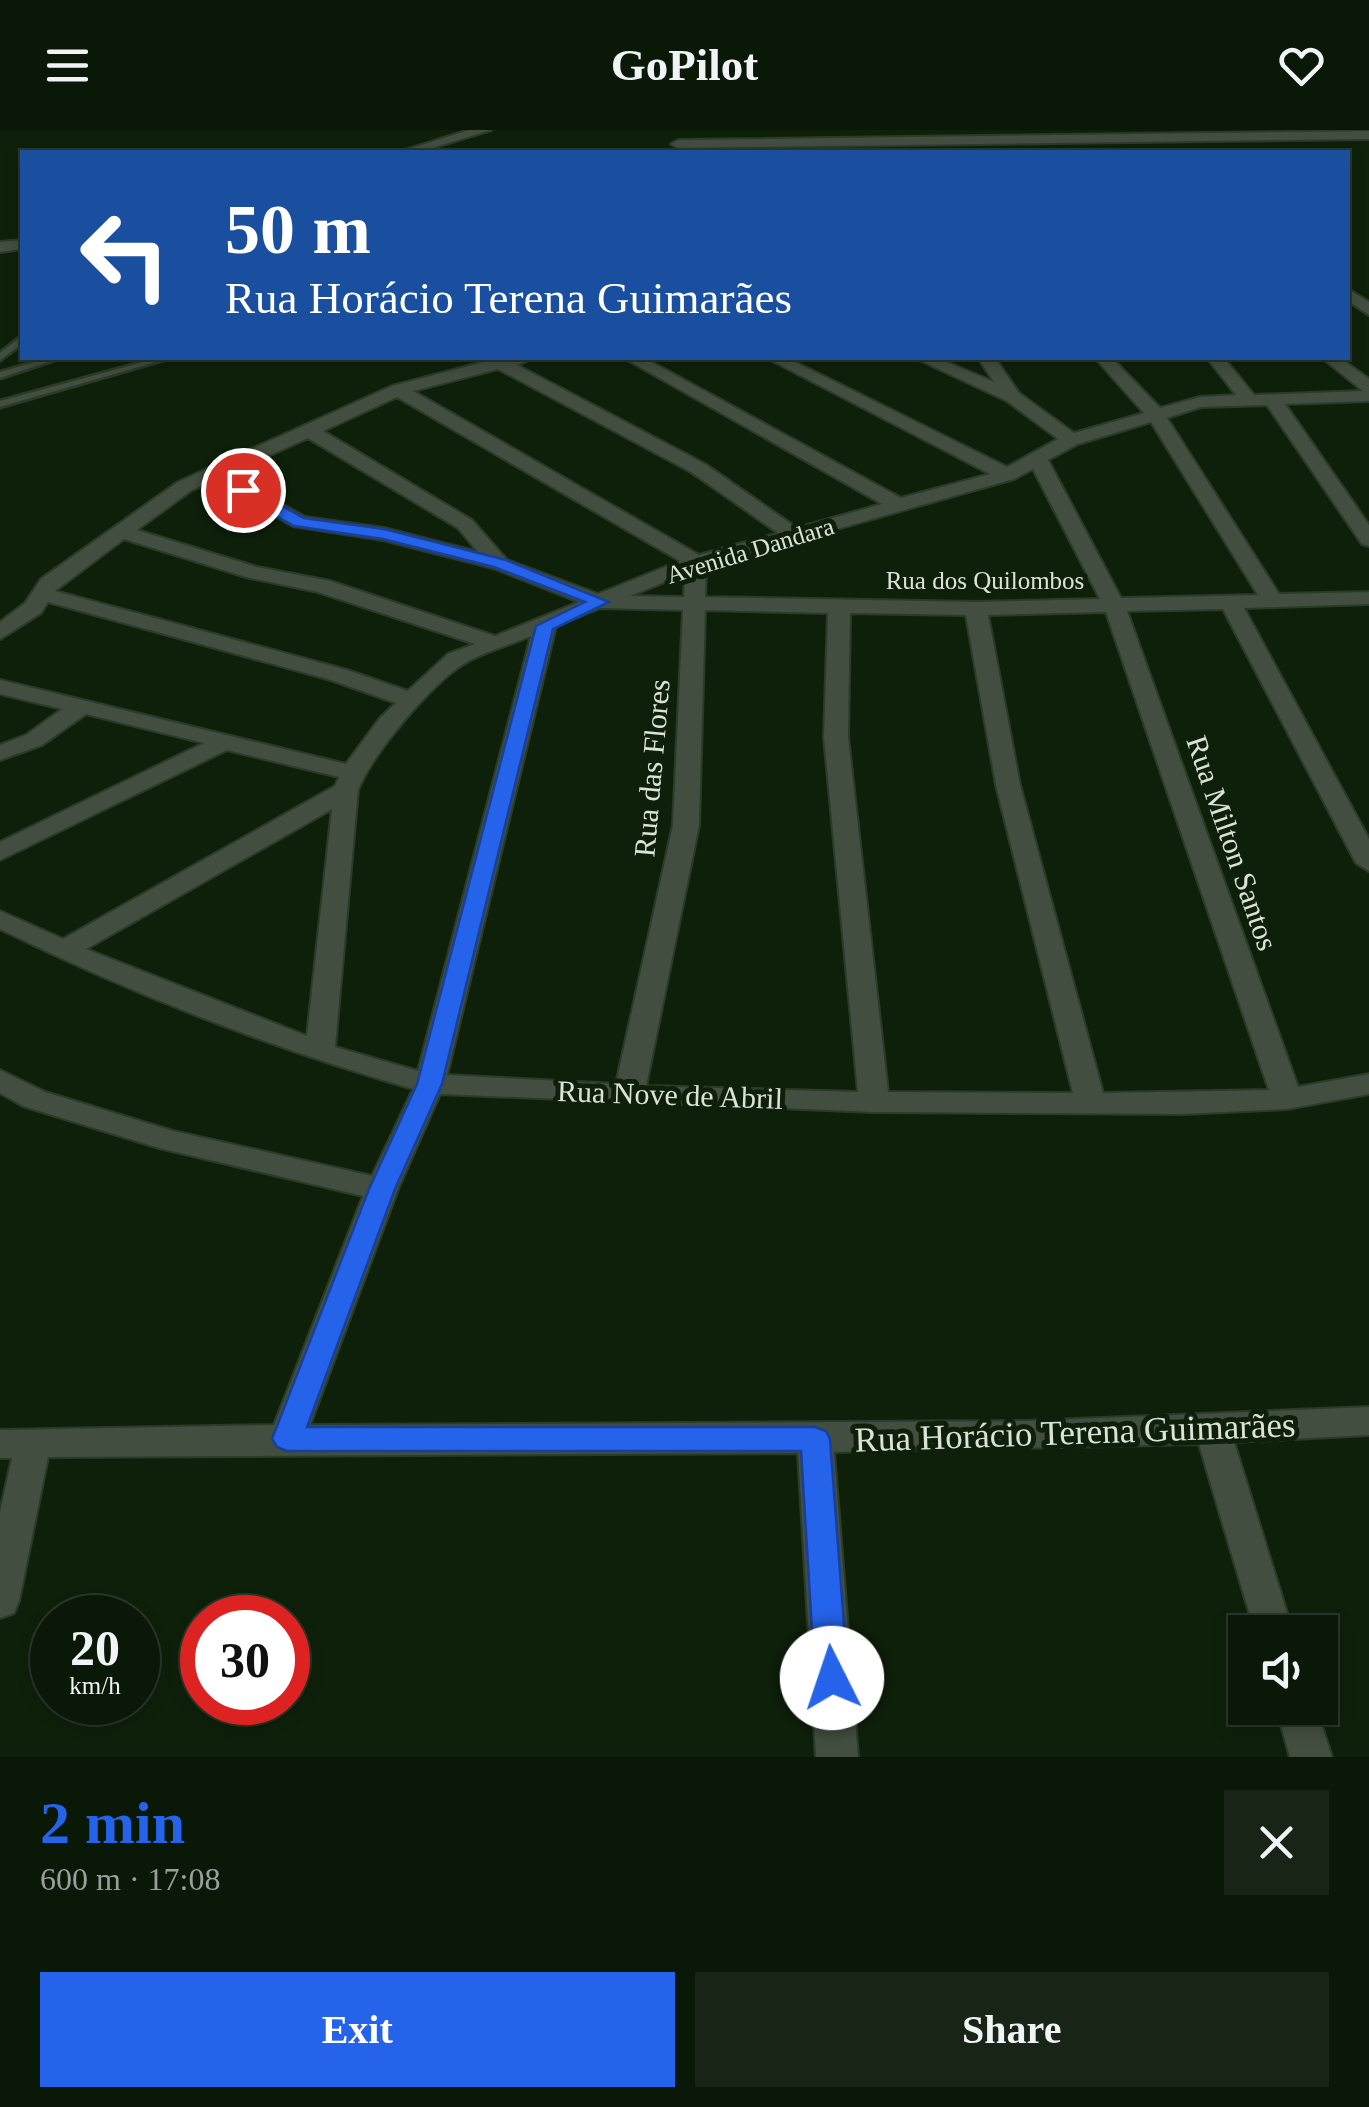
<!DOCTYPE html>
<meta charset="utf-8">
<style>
:root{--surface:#0a1808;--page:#182516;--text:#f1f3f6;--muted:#99a09c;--line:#2a3729;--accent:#2563eb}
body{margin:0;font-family:"Times New Roman",serif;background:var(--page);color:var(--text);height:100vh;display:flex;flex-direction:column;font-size:38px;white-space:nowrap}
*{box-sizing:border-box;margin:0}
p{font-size:32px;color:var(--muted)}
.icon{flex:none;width:55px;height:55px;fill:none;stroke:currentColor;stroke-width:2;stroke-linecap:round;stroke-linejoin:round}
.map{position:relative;height:1627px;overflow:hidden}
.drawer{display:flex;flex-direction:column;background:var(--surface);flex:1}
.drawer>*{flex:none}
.banner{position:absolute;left:20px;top:20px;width:1330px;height:210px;border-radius:0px;box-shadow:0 5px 15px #0003,0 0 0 2px var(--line);background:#1a4fa0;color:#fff;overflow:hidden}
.tools{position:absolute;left:1228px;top:1485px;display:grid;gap:20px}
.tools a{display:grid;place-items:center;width:110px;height:110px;border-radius:0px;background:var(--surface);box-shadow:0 5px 15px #0003,0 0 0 2px var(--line);font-size:50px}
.speed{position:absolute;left:30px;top:1465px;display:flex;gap:20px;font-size:50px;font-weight:700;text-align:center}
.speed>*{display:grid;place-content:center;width:130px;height:130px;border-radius:50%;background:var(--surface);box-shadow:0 5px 15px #0003,0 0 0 2px var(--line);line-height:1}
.speed small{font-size:25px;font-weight:400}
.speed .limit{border:15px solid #d22;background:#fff;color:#111}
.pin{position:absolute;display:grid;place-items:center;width:85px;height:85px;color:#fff;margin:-42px;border:5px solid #fff;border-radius:50%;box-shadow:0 2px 10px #0007}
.me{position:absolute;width:110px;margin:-55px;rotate:356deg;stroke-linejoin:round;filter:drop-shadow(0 0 8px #0008)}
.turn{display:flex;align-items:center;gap:35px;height:210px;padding:0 40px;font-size:45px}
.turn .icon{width:130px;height:130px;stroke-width:2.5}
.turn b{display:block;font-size:70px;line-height:85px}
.round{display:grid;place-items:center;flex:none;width:105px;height:105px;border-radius:0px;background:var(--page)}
.summary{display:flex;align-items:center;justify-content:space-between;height:170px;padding:0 40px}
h1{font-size:60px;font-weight:600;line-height:75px;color:var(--accent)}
.action{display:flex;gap:20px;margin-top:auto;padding:20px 40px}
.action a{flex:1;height:115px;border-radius:0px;background:var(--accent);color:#fff;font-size:40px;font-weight:600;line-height:115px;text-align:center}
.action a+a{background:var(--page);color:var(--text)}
header{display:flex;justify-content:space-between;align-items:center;height:130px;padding:0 40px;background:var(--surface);font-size:45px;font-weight:600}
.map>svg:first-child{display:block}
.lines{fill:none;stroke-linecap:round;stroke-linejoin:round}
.service-casing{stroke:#2a3b27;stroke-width:5}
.minor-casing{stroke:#2a3b27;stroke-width:4}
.service{fill:#424e3f;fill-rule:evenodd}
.minor{fill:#424e3f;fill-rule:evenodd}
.route{fill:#2563eb;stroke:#184099;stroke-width:2.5}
.labels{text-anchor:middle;stroke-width:10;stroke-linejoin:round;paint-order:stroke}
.far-street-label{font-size:25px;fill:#d9e4d6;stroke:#0e200a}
.street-label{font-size:30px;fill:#d9e4d6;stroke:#0e200a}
.near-street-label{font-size:35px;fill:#d9e4d6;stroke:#0e200a}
</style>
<header><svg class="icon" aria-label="menu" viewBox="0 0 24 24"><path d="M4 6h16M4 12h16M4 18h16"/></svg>GoPilot<svg class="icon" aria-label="heart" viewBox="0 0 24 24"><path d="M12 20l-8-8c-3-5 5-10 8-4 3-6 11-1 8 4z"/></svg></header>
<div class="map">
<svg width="1369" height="1627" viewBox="0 0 1369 1627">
<rect width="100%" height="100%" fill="#0e200a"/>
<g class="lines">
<defs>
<g id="service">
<path d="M19,208h3v6l-22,16v-7z"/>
<path d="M49,228h12l-61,20v-6z"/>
<path d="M158,228h12l-170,49v-6z"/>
</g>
<g id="minor">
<path d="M469,0h22l-72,22h-20z"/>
<path d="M1369,1v8l-691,9 -7,-4 7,-4z"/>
<path d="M22,110v9l-22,3v-10z"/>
<path d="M1348,159l21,13v13l-21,-14z"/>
<path d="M499,228h35l-17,7 188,99 92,64 85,-24 -258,-146h20l257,140 89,-24 -223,-116h20l220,109 51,-28 -51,-38 -92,-43h22l57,24 -16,-24h17l24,35 55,40 70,-20 -49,-55h17l48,50 40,-11 36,-2 -29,-37h17l30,37 109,-4 -41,-33h18l29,21v22l-84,3 84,121v21l-7,-2 -95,-139 -66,2 -34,11 112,176 90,-2v12l-125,4 125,231v32l-13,-8 -133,-254 -96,2 171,476 71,-13v20l-82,15 -104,5 -309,-2 -434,-18 -42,95 -88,236 717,-4 342,-14v28l-135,7 59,190h-38l-56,-188 -365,8 24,305h-42l-18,-304 -750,4 -29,144 -5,12 -14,5v-106l12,-54h-12v-28l274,-5 89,-229 -204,-48 -136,-42 -23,-13v-23l45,22 128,39 199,45 41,-87c-141,-41 -281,-95 -413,-160v-18l63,28 272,-153 4,-9 -112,-27 -227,110v-18l204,-99 -118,-29 -44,31 -42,15v-15l26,-10 36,-26 -62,-15v-14l346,84 34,-46 16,-15 -65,-23 -283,-78 -7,11 -41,26v-17l25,-19 16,-24 137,-97 214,-96zM498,239l193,103 87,61 -79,22 -286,-164zM397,267l283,164 -82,33 -91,-34 -35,-40 -149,-89zM1151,292l107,173 -137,3 -73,-138 30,-16zM308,308l150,90 20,24 -94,-24 -79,-11 -77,-43zM1033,339l67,130 -124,3 -271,-5 1,-31 308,-87zM213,351l80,45 90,14 110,28 86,34 -84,34 -165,-55 -73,-14 -120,-37 55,-40zM124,409l122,38 72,15 157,52 -27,10 -40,37 -61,-21 -292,-79zM685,444l-1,23 -54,-1zM600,478l83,2 -10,215 -57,259 -169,-9 109,-449zM705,480l123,3 -4,124 34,355 -212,-6 53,-261zM1106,482l163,478 -166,3 -83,-308 -32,-170zM850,483l116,2 30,170 77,308 -185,-1 -40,-355zM531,506l-113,435 -83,-24 23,-257c15,-37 73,-106 107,-127 19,-11 45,-18 66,-27zM332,679l-25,227 -221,-87z"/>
<path d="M1276,1578h40l16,49h-42z"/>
</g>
</defs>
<use href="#service" class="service-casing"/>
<use href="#minor" class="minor-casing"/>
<use href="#service" class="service"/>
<use href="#minor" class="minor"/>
</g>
<path class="route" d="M243,355l61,33 80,11 122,31 103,42 -56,27 -111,455 -47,105 -88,238h508l11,4 4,8 18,239 -4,10 -12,4 -12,-4 -5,-10 -14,-227h-514l-10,-4 -5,-8 97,-250 48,-105 119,-458 49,-24 -91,-35 -111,-28 -89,-13 -57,-32 -2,-4z"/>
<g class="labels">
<g class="far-street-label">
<text transform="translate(750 420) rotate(-17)" y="9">Avenida Dandara</text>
<text x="985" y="459">Rua dos Quilombos</text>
</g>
<g class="street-label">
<text transform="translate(652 638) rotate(-85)" y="10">Rua das Flores</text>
<text transform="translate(1232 713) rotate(71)" y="10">Rua Milton Santos</text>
<text transform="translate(670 965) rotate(2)" y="10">Rua Nove de Abril</text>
</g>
<g class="near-street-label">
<text transform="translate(1075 1302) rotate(-2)" y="12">Rua Horácio Terena Guimarães</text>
</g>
</g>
</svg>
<div class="tools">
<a><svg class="icon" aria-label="sound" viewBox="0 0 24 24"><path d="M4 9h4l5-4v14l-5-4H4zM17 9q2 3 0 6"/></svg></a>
</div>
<div class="speed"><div>20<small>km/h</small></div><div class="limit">30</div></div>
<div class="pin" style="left:243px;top:360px;background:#d93025"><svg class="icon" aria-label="arrive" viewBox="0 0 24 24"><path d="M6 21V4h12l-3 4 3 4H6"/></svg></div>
<svg class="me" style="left:832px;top:1548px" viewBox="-20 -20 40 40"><circle r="19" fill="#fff"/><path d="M0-13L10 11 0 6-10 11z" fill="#2563eb"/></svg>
<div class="banner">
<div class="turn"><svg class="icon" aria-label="left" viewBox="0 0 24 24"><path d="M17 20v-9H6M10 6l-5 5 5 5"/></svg><div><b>50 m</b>Rua Horácio Terena Guimarães</div></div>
</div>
</div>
<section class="drawer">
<div class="summary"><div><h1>2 min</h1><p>600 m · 17:08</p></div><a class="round"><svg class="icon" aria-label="close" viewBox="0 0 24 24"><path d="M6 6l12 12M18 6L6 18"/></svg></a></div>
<div class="action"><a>Exit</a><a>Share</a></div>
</section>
